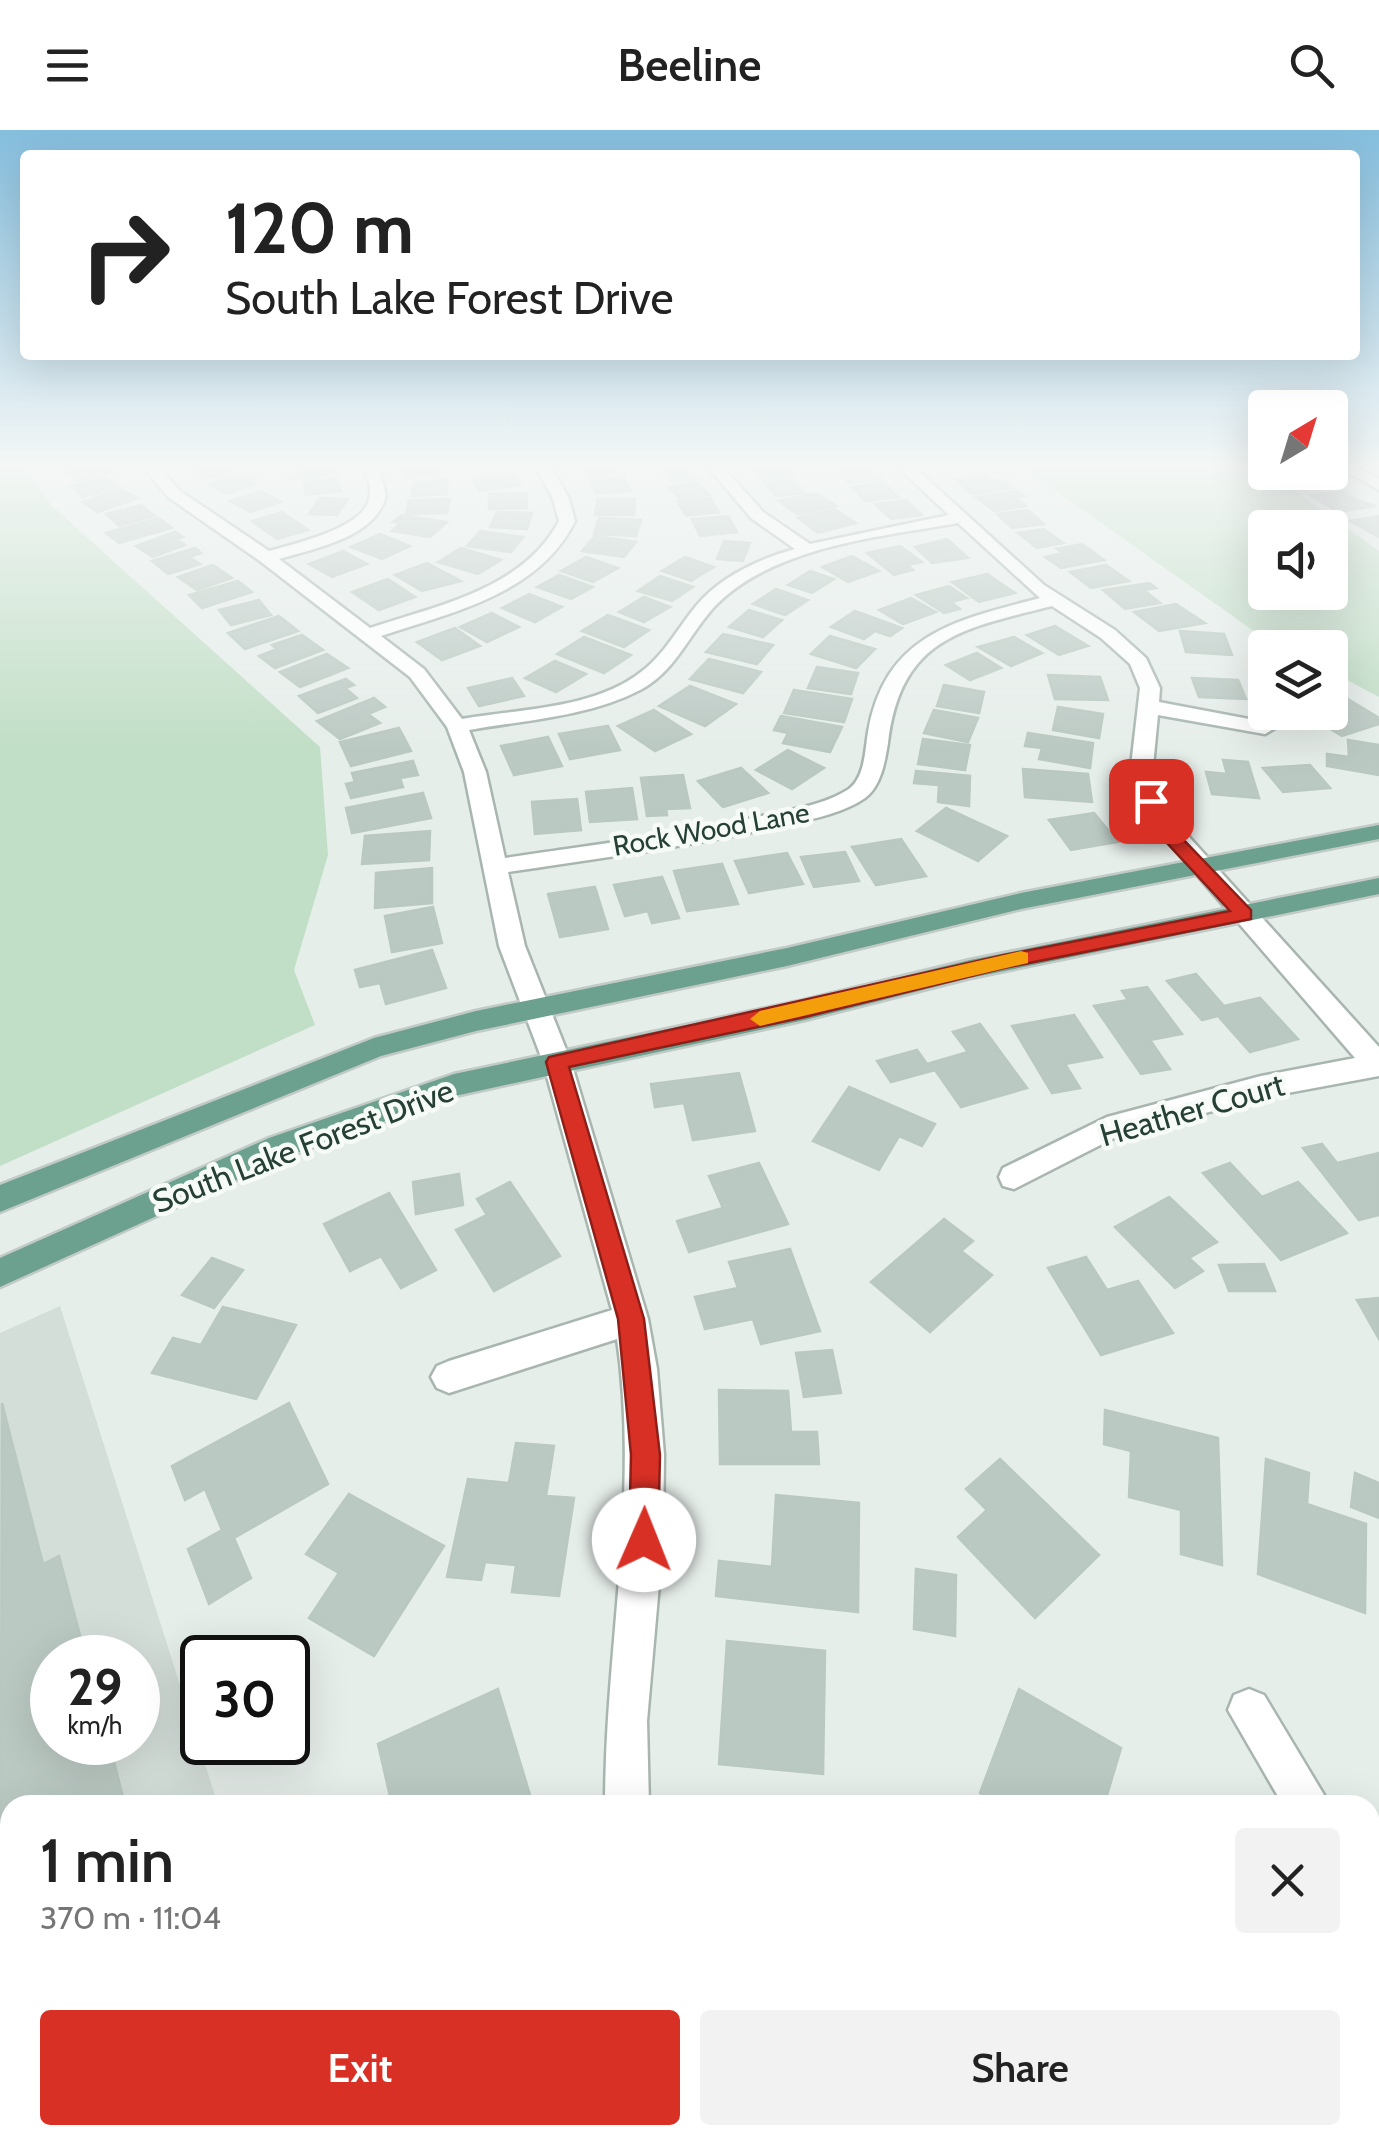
<!DOCTYPE html>
<meta charset="utf-8">
<style>
:root{--surface:#fff;--page:#f2f2f2;--text:#222;--muted:#767676;--accent:#d93025}
body{margin:0;font-family:Cabin,sans-serif;background:var(--page);color:var(--text);height:100vh;display:flex;flex-direction:column;font-size:38px;white-space:nowrap}
*{box-sizing:border-box;margin:0}
p{font-size:32px;color:var(--muted)}
.icon{flex:none;width:55px;height:55px;fill:none;stroke:currentColor;stroke-width:2;stroke-linecap:round;stroke-linejoin:round}
.map{position:relative;flex:1;overflow:hidden}
.details{position:absolute;left:0px;top:1665px;width:1380px;height:350px;display:flex;flex-direction:column;background:var(--surface);border-radius:30px 30px 0 0;box-shadow:0 10px 40px #0002}
.details>*{flex:none}
.banner{position:absolute;left:20px;top:20px;width:1340px;height:210px;border-radius:10px;box-shadow:0 10px 40px #0002;background:#fff;color:var(--text);overflow:hidden}
.needle{width:65px;rotate:38deg}
.tools{position:absolute;left:1248px;top:260px;display:grid;gap:20px}
.tools a{display:grid;place-items:center;width:100px;height:100px;border-radius:10px;background:var(--surface);box-shadow:0 10px 40px #0002;font-size:50px}
.speed{position:absolute;left:30px;top:1505px;display:flex;gap:20px;font-size:50px;font-weight:700;text-align:center}
.speed>*{display:grid;place-content:center;width:130px;height:130px;border-radius:50%;background:var(--surface);box-shadow:0 10px 40px #0002;line-height:1}
.speed small{font-size:25px;font-weight:400}
.speed .limit{border:5px solid #111;border-radius:15px;background:#fff;color:#111}
.pin{position:absolute;display:grid;place-items:center;width:85px;height:85px;color:#fff;margin:-42px;border-radius:20px;box-shadow:0 5px 15px #0006}
.me{position:absolute;width:110px;margin:-55px;rotate:1deg;stroke-linejoin:round;filter:drop-shadow(0 0 8px #0008)}
.turn{display:flex;align-items:center;gap:35px;height:210px;padding:0 40px;font-size:45px}
.turn .icon{width:130px;height:130px;stroke-width:2.5}
.turn b{display:block;font-size:70px;line-height:85px}
.round{display:grid;place-items:center;flex:none;width:105px;height:105px;border-radius:10px;background:var(--page)}
.head{display:flex;align-items:center;justify-content:space-between;height:170px;padding:0 40px}
h1{font-size:60px;font-weight:600;line-height:75px}
.button{display:flex;gap:20px;margin-top:auto;padding:20px 40px}
.button a{flex:1;height:115px;border-radius:10px;background:var(--accent);color:#fff;font-size:40px;font-weight:600;line-height:115px;text-align:center}
.button a+a{background:var(--page);color:var(--text)}
header{display:flex;justify-content:space-between;align-items:center;height:130px;padding:0 40px;background:var(--surface);font-size:45px;font-weight:600}
.map>svg:first-child{display:block}
.built{fill:#d4ded9;fill-rule:evenodd}
.green{fill:#c1dec6;fill-rule:evenodd}
.building{fill:#bbc9c3;stroke:#b9c8c0;stroke-width:2.5}
.lines{fill:none;stroke-linecap:round;stroke-linejoin:round}
.minor-casing{stroke:#a9b6b0;stroke-width:5}
.major-casing{stroke:#c2cac7;stroke-width:5}
.minor{fill:#fff;fill-rule:evenodd}
.major{fill:#6da18f;fill-rule:evenodd}
.route{fill:#d93025;stroke:#8d1f18;stroke-width:2.5}
.slow{fill:#f59e0b}
.labels{text-anchor:middle;stroke-width:9;stroke-linejoin:round;paint-order:stroke}
.far-street-label{font-size:28px;fill:#264036;stroke:#f7fbf8}
.street-label{font-size:32px;fill:#264036;stroke:#f7fbf8}
</style>
<header><svg class="icon" aria-label="menu" viewBox="0 0 24 24"><path d="M4 6h16M4 12h16M4 18h16"/></svg>Beeline<svg class="icon" aria-label="search" viewBox="0 0 24 24"><circle cx="10" cy="10" r="6"/><path d="M15 15l6 6"/></svg></header>
<div class="map">
<svg width="1379" height="2015" viewBox="0 0 1379 2015">
<rect width="100%" height="100%" fill="#e6eeea"/>
<path class="built" d="M60,1176l158,499h-208v330h312l4,10h-326v-812zM52,1528h86v84h-86z"/>
<g class="green">
<path d="M0,337h24l28,39 268,241 8,108 -34,115 21,55 -315,141z"/>
<path d="M1022,337h239l118,84v146l-49,-26v-23l-45,-1 -34,-18zM1265,398h65v64h-65z"/>
</g>
<g class="building">
<path d="M84,337h19l9,6 -32,9 -15,-10z"/>
<path d="M228,337l5,5 -30,7 -9,-11z"/>
<path d="M298,337h35l4,6 -46,7 -3,-6 13,-2z"/>
<path d="M400,337h37l2,8 -36,4z"/>
<path d="M581,337h33l5,6 -29,4z"/>
<path d="M685,337l12,12 -25,3 -12,-13z"/>
<path d="M787,337l9,7 -33,6 -13,-12z"/>
<path d="M870,337l11,13 -34,3 -11,-13z"/>
<path d="M246,341l12,6 -11,4 8,3 -28,10 -19,-10z"/>
<path d="M1323,342l20,13 -36,4 -24,-15z"/>
<path d="M513,343l8,12 -42,6 -6,-13z"/>
<path d="M985,345l7,6 11,-1 11,8 -42,6 -17,-15z"/>
<path d="M107,347l13,10 -37,10 -12,-11z"/>
<path d="M624,347l7,14 -35,3 -7,-14z"/>
<path d="M337,348l4,13 -35,4 -3,-13z"/>
<path d="M793,349l12,14 -29,3 -11,-14z"/>
<path d="M448,350l-1,14 -35,2 1,-14z"/>
<path d="M697,352l12,13 -29,4 -11,-12z"/>
<path d="M884,353l14,14 -33,4 -13,-14z"/>
<path d="M121,359l17,9 -40,14 -16,-10z"/>
<path d="M261,361l20,11 -31,10 -20,-11z"/>
<path d="M1018,361l7,5 -10,2 11,8 -32,5 -18,-14z"/>
<path d="M1342,361l17,10 17,5 -38,6 -28,-17z"/>
<path d="M526,363l1,15 -38,1v-15z"/>
<path d="M816,363l20,13 -38,9 -19,-14z"/>
<path d="M320,368l28,1 -11,16 -28,-1z"/>
<path d="M710,368l9,14 -33,4 -9,-15z"/>
<path d="M450,369l-3,14 -41,1 3,-14z"/>
<path d="M598,369h37l-1,16h-39z"/>
<path d="M906,370l16,15 -31,4 -16,-15z"/>
<path d="M141,375l14,11 -36,10 -13,-12z"/>
<path d="M835,379l21,14 -38,10 -20,-15z"/>
<path d="M1028,380l16,14 -32,4 -15,-14z"/>
<path d="M282,382l26,18 -31,9 -25,-18z"/>
<path d="M497,382l35,1 -5,16 -37,-2z"/>
<path d="M402,385l45,7 -17,15 -38,-6 9,-8 -8,-1z"/>
<path d="M728,386l9,16 -37,4 -8,-17z"/>
<path d="M1379,386v21l-29,-16z"/>
<path d="M159,388l13,10 -53,15 -13,-10z"/>
<path d="M599,388l42,2 -5,16 -42,-2z"/>
<path d="M1044,399l19,14 -26,5 -19,-15z"/>
<path d="M480,401l43,6 -12,15 -44,-6z"/>
<path d="M175,402l8,5 -7,2 9,6 -32,12 -17,-11z"/>
<path d="M380,404l30,12 -28,13 -31,-12z"/>
<path d="M595,406l41,6 -12,15 -42,-6z"/>
<path d="M947,409l21,19 -36,5 -17,-16z"/>
<path d="M724,411l26,2 -7,18 -26,-2z"/>
<path d="M1082,414l22,16 -43,8 -16,-11 18,-4 -6,-4z"/>
<path d="M900,416l22,16 -15,3 6,5 -19,5 -27,-22z"/>
<path d="M195,418l6,5 -12,4 11,7 -32,10 -16,-13z"/>
<path d="M461,418l40,12 -23,14 -40,-12z"/>
<path d="M343,421l24,13 -35,13 -23,-13z"/>
<path d="M852,426l27,15 -31,11 -26,-15z"/>
<path d="M586,427l32,11 -25,14 -32,-11z"/>
<path d="M685,427l29,10 -23,14 -29,-10z"/>
<path d="M427,433l34,18 -39,10 -27,-16z"/>
<path d="M213,435l19,13 -35,12 -19,-13z"/>
<path d="M1106,435l23,16 -38,7 -21,-16z"/>
<path d="M810,441l24,8 -22,14 -24,-8z"/>
<path d="M987,444l28,19 -36,9 -27,-20z"/>
<path d="M559,445l34,12 -22,12 -34,-12z"/>
<path d="M660,446l33,11 -21,14 -34,-10z"/>
<path d="M388,449l27,18 -36,13 -27,-18z"/>
<path d="M238,451l14,11 -50,16 -13,-13z"/>
<path d="M1149,453l7,5 -12,2 16,13 -35,6 -22,-19z"/>
<path d="M949,456l18,12 -16,4 9,7 -16,4 -28,-18z"/>
<path d="M776,459l32,11 -23,15 -32,-11z"/>
<path d="M529,464l33,13 -27,15 -33,-14z"/>
<path d="M644,467l26,10 -26,15 -25,-10z"/>
<path d="M911,468l25,14 -33,12 -24,-14z"/>
<path d="M259,470l12,15 -40,10 -12,-15z"/>
<path d="M1176,474l29,19 -46,8 -25,-19z"/>
<path d="M749,480l33,10 -19,17 -34,-10z"/>
<path d="M855,481l47,17 -12,8 -15,-5 -11,8 -33,-12z"/>
<path d="M492,483l27,14 -32,15 -27,-15z"/>
<path d="M608,485l41,15 -25,17 -42,-16z"/>
<path d="M279,486l19,15 -53,18 -17,-16z"/>
<path d="M1055,496l33,20 -29,9 -32,-20z"/>
<path d="M455,498l25,18 -38,14 -25,-18z"/>
<path d="M1180,501l44,3 8,21 -46,-3z"/>
<path d="M723,504l50,11 -16,19 -51,-12z"/>
<path d="M302,505l21,15 -48,18 -16,-12 18,-7 -5,-4z"/>
<path d="M830,506l45,13 -19,19 -45,-14z"/>
<path d="M584,507l47,18 -27,18 -47,-19z"/>
<path d="M1014,507l28,16 -31,13 -33,-19z"/>
<path d="M977,523l24,15 -31,12 -24,-15z"/>
<path d="M327,524l21,14 -48,19 -20,-15z"/>
<path d="M709,529l52,13 -18,21 -53,-14z"/>
<path d="M555,531l31,13 -30,18 -31,-14z"/>
<path d="M817,537l41,6 -7,21 -43,-6z"/>
<path d="M1048,545l52,2 8,23 -53,-1z"/>
<path d="M512,548l12,18 -45,10 -11,-18z"/>
<path d="M1192,548l46,2 8,19 -47,-2z"/>
<path d="M346,549l8,6 -9,3 12,10 -39,15 -19,-17z"/>
<path d="M944,555l40,7 -5,21 -42,-7z"/>
<path d="M690,556l46,18 -31,22 -46,-20z"/>
<path d="M794,560l58,9 -8,23 -60,-9z"/>
<path d="M374,568l11,9 -17,7 12,9 -40,16 -23,-18z"/>
<path d="M1348,569l31,19v6l-37,12 -18,-11 17,-6 -11,-7v-7z"/>
<path d="M1058,577l45,7 -4,24 -46,-8z"/>
<path d="M654,580l37,24 -36,17 -37,-25z"/>
<path d="M934,580l44,8 -10,24 -44,-9z"/>
<path d="M781,586l61,11 -12,25 -47,-9 5,-10 -14,-3z"/>
<path d="M608,596l12,24 -50,9 -11,-25z"/>
<path d="M399,598l12,23 -60,15 -11,-24z"/>
<path d="M1028,603l65,10 -3,25 -51,-9 3,-11 -17,-2z"/>
<path d="M548,607l14,29 -48,9 -13,-29z"/>
<path d="M923,609l47,6 -5,25 -47,-6z"/>
<path d="M1348,610l31,5v30l-52,-9v-12l22,3z"/>
<path d="M788,620l36,18 -32,21 -36,-19z"/>
<path d="M1223,630l25,2 11,36 -47,-4 -6,-22 21,2z"/>
<path d="M413,631l5,14 -18,3 3,9 -52,11 -5,-14 9,-2 -3,-9z"/>
<path d="M1310,635l20,23 -47,4 -20,-24z"/>
<path d="M741,638l27,25 -45,14 -25,-26z"/>
<path d="M1023,639l65,5 4,28 -67,-5z"/>
<path d="M916,641l54,5 -1,30 -31,-4 1,-17 -25,-2z"/>
<path d="M683,645l7,33 -24,1 1,6 -20,1 -6,-38z"/>
<path d="M632,658l5,31 -47,3 -4,-30z"/>
<path d="M423,663l8,25 -79,15 -6,-25z"/>
<path d="M577,669l4,31 -46,4 -3,-32z"/>
<path d="M946,678l61,28 -29,25 -61,-30z"/>
<path d="M1094,683l24,29 -47,8 -22,-30z"/>
<path d="M430,701l-1,29 -67,4 3,-28z"/>
<path d="M901,709l25,37 -50,9 -24,-38z"/>
<path d="M845,722l14,29 -45,6 -13,-30z"/>
<path d="M787,723l16,31 -54,9 -14,-32z"/>
<path d="M722,734l16,40 -51,7 -13,-40z"/>
<path d="M432,738v35l-57,5 1,-35z"/>
<path d="M662,747l17,41 -27,5 -4,-12 -23,5 -11,-31z"/>
<path d="M595,757l13,42 -48,8 -12,-43z"/>
<path d="M433,777l9,36 -50,9 -7,-36z"/>
<path d="M432,820l14,38 -60,16 -6,-21 -20,4 -5,-17z"/>
<path d="M1196,844l28,32 36,-8 38,41 -48,13 -32,-36 -16,4 -35,-39z"/>
<path d="M1147,857l35,47 -32,6 20,29 -29,5 -47,-68 34,-6 -6,-9z"/>
<path d="M1074,885l28,42 -37,7 15,24 -28,5 -40,-67z"/>
<path d="M980,894l47,64 -66,19 -26,-37 -44,12 -14,-21 40,-11 10,14 41,-12 -15,-20z"/>
<path d="M739,943l16,58 -62,9 -9,-37 -29,4 -4,-23z"/>
<path d="M849,957l86,37 -13,22 -23,-10 -20,34 -66,-29z"/>
<path d="M1322,1014l15,19 42,-10v62l-20,5 -56,-72z"/>
<path d="M759,1033l29,61 -99,28 -12,-31 46,-13 -14,-32z"/>
<path d="M1230,1033l32,34 36,-15 49,51 -66,27 -78,-87z"/>
<path d="M459,1044l4,31 -47,9 -3,-32z"/>
<path d="M510,1052l50,74 -66,35 -38,-61 31,-15 -10,-16z"/>
<path d="M389,1063l47,77 -35,18 -20,-32 -31,15 -26,-47z"/>
<path d="M1169,1067l48,45 -28,16 14,13 -28,17 -60,-61z"/>
<path d="M944,1089l29,22 -12,10 31,24 -62,57 -59,-50z"/>
<path d="M790,1119l30,82 -59,13 -8,-25 -48,10 -10,-32 43,-9 -9,-26z"/>
<path d="M1086,1127l21,33 31,-9 35,52 -72,22 -53,-87z"/>
<path d="M212,1128l31,12 -29,38 -32,-13z"/>
<path d="M1264,1134l11,27h-46l-10,-26z"/>
<path d="M1379,1168v41l-22,-39z"/>
<path d="M223,1177l73,18 -40,74 -104,-26 21,-35 28,7z"/>
<path d="M832,1220l9,43 -37,4 -8,-44z"/>
<path d="M719,1260l69,1 3,41h26l2,32h-99z"/>
<path d="M2,1273l41,161 16,-8 27,102h-34v84h57l16,63h-115v330h165l3,10h-178z"/>
<path d="M289,1273l39,81 -94,54 17,40 -42,26 -21,-55 34,-19 -17,-41 -20,11 -13,-34z"/>
<path d="M1105,1280l113,28 4,127 -41,-11v-44l-52,-13 2,-46 -27,-7z"/>
<path d="M516,1313l38,3 -8,50 28,2 -15,98 -47,-4 4,-27 -31,-3 -4,18 -34,-3 21,-98 41,4z"/>
<path d="M1000,1329l99,96 -64,63 -77,-81 29,-27 -21,-21z"/>
<path d="M1266,1329l43,14 -2,31 59,20 -1,89 -107,-39z"/>
<path d="M1355,1343l24,10v35l-28,-11z"/>
<path d="M349,1364l95,52 -70,110 -65,-38 30,-45 -33,-19z"/>
<path d="M776,1365l83,8 -1,109 -142,-16 3,-35 53,6z"/>
<path d="M916,1439l40,6 -1,61 -41,-7z"/>
<path d="M727,1511l98,10 -2,123 -104,-10z"/>
<path d="M498,1559l35,116h-141l-14,-61z"/>
<path d="M1019,1559l102,59 -17,57h-104l-20,-12z"/>
<path d="M1370,2001l9,8v6h-127l3,-10h115z"/>
<path d="M458,2005h124l5,10h-139z"/>
<path d="M948,2005h104l-8,10h-102z"/>
</g>
<g class="lines">
<defs>
<g id="minor">
<path d="M143,337h16l21,24 89,60c25,-7 85,-21 98,-46 7,-12 1,-26 -3,-38h15l7,29c-11,42 -71,52 -107,63l91,69c66,-22 154,-39 189,-107l-6,-22 -17,-32h15l18,32 6,22c-36,73 -122,91 -194,115l43,33 38,50c57,-10 132,-10 179,-47 23,-17 37,-44 55,-66 24,-29 63,-47 99,-57l-44,-31 -43,-51h15l40,45 47,32 139,-29 -51,-48h16l130,118 71,45 31,28 14,30 -1,14 106,20 10,6 -10,6 -107,-19 -5,51 18,51 208,230v29l-118,22 -145,39 -102,52 -11,-3 -4,-9 4,-9 104,-51 154,-41 94,-18 -206,-239 -18,-53 9,-78 -10,-24 -29,-26 -49,-32c-90,23 -151,31 -164,137 -3,19 -7,43 -23,55 -26,18 -64,23 -94,30 -87,19 -175,31 -263,44l17,74 46,116 77,257 9,50 7,86 -1,84 -16,182 2,84h-44c0,-157 35,-310 12,-466l-168,54 -12,-5 -6,-11 6,-11 12,-5 163,-51 -69,-248 -44,-116 -35,-174 -17,-45 -37,-50 -150,-116 -92,-64zM958,393l82,75c-84,22 -155,36 -172,134 -3,18 -3,45 -19,57 -25,16 -59,21 -87,27 -85,19 -171,29 -257,42l-19,-86 -17,-42c56,-10 119,-13 171,-40 35,-18 49,-56 75,-84 59,-60 164,-69 243,-83z"/>
<path d="M1339,337h18l22,12v11z"/>
<path d="M1249,1559l15,6 66,110h-47l-55,-95 6,-15z"/>
<path d="M1370,1733l9,3v51l-9,-3z"/>
<path d="M710,2005h53l4,10h-53z"/>
</g>
<g id="major">
<path d="M1379,695v14l-358,70 -234,57 -311,65 -95,25 -381,156v-27l374,-147 102,-27 311,-63 234,-55z"/>
<path d="M1379,748v16l-409,84 -165,42 -350,76 -164,59 -291,132v-29l269,-120 185,-64 351,-74 165,-40z"/>
</g>
</defs>
<use href="#minor" class="minor-casing"/>
<use href="#major" class="major-casing"/>
<use href="#minor" class="minor"/>
<use href="#major" class="major"/>
</g>
<linearGradient id="sky" x2="0" y2="1"><stop stop-color="#85bede"/><stop offset="0.54" stop-color="#f4f7f6"/><stop offset="1" stop-color="#f4f7f6" stop-opacity="0"/></linearGradient>
<rect width="1379" height="619" fill="url(#sky)"/>
<path class="route" d="M1151,666l6,2 23,38 71,74v9l-247,49 -199,49 -236,50 75,252 16,136 -2,85 -4,10 -10,4 -11,-4 -4,-10 2,-85 -13,-136 -72,-257 3,-5 455,-102 226,-44 -63,-68 -24,-42z"/>
<path class="slow" d="M1021,821l7,2v10l-268,63 -10,-7 10,-8z"/>
<g class="labels">
<g class="far-street-label">
<text transform="translate(711 699) rotate(-10)" y="10">Rock Wood Lane</text>
</g>
<g class="street-label">
<text transform="translate(1192 980) rotate(-16)" y="11">Heather Court</text>
<text transform="translate(303 1016) rotate(-21)" y="11">South Lake Forest Drive</text>
</g>
</g>
</svg>
<div class="tools">
<a><svg class="needle" viewBox="-14 -14 28 28"><path d="M0-13l5 13h-10z" fill="#e53935"/><path d="M0 13l5-13h-10z" fill="#767676"/></svg></a>
<a><svg class="icon" aria-label="sound" viewBox="0 0 24 24"><path d="M4 9h4l5-4v14l-5-4H4zM17 9q2 3 0 6"/></svg></a>
<a><svg class="icon" aria-label="layers" viewBox="0 0 24 24"><path d="M12 4l9 5-9 5-9-5zM3 14l9 5 9-5"/></svg></a>
</div>
<div class="speed"><div>29<small>km/h</small></div><div class="limit">30</div></div>
<div class="pin" style="left:1151px;top:671px;background:#d93025"><svg class="icon" aria-label="arrive" viewBox="0 0 24 24"><path d="M6 21V4h12l-3 4 3 4H6"/></svg></div>
<svg class="me" style="left:644px;top:1410px" viewBox="-20 -20 40 40"><circle r="19" fill="#fff"/><path d="M0-13L10 11 0 6-10 11z" fill="#d93025"/></svg>
<div class="banner">
<div class="turn"><svg class="icon" aria-label="right" viewBox="0 0 24 24"><path d="M7 20v-9h11M14 6l5 5-5 5"/></svg><div><b>120 m</b>South Lake Forest Drive</div></div>
</div>
<section class="details">
<div class="head"><div><h1>1 min</h1><p>370 m · 11:04</p></div><a class="round"><svg class="icon" aria-label="close" viewBox="0 0 24 24"><path d="M6 6l12 12M18 6L6 18"/></svg></a></div>
<div class="button"><a>Exit</a><a>Share</a></div>
</section>
</div>
